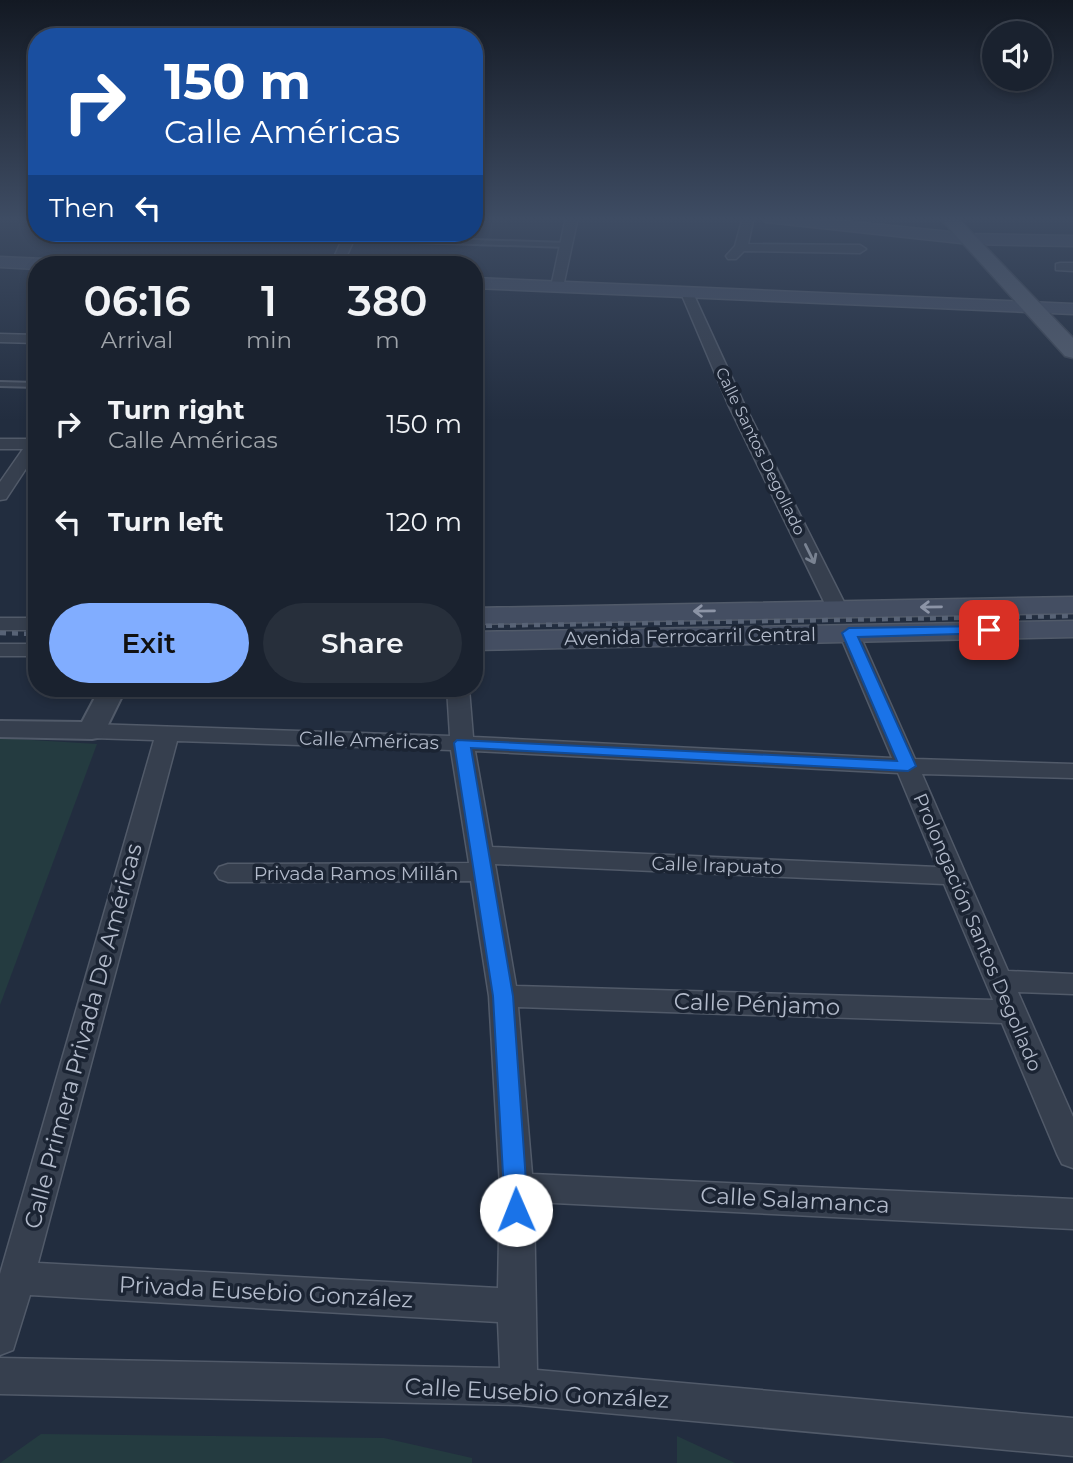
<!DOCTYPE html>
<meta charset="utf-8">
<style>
:root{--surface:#1a222f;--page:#272f3b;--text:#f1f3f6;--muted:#9fa4aa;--line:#383f4b;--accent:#81adff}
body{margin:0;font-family:Montserrat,sans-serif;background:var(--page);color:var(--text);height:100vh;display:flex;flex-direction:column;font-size:26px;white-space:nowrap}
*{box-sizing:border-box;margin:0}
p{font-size:23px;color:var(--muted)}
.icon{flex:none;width:38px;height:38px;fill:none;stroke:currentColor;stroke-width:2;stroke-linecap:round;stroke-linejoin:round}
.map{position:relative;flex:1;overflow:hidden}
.sheet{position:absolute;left:28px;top:256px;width:455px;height:441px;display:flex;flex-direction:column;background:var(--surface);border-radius:28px;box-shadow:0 4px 10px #0003,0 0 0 2px var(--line)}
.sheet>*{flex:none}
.guide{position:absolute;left:28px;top:28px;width:455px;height:214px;border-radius:28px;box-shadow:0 4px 10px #0003,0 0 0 2px var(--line);background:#1a4fa0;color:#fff;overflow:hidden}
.fabs{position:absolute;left:982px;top:21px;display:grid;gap:14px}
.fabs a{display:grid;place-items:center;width:70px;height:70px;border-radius:50%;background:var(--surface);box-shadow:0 4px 10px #0003,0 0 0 2px var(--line);font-size:35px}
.pin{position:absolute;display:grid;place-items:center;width:60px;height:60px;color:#fff;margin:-30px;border-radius:14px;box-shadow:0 4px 10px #0006}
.me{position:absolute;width:77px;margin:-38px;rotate:359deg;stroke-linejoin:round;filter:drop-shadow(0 0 5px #0008)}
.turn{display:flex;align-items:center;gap:24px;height:147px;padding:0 21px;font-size:32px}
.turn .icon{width:91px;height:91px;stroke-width:2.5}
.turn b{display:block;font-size:49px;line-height:60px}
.then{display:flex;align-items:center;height:66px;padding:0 21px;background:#0003;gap:14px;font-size:26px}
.eta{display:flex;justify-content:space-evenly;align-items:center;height:119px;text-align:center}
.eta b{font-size:42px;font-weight:600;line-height:49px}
.button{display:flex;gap:14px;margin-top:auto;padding:14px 21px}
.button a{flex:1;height:80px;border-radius:42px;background:var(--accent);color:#111;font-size:28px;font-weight:600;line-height:80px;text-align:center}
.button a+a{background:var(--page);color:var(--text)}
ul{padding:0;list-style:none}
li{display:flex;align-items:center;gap:21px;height:98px;padding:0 21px}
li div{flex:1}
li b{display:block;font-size:26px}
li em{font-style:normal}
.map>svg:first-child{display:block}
.green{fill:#243b40}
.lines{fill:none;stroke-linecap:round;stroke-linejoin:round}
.service-casing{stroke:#515a69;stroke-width:4}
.minor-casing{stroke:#515a69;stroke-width:3}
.tertiary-casing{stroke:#515a69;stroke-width:4}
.secondary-casing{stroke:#515a69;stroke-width:3}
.primary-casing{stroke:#3f4857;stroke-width:3}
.service{fill:#363f4e;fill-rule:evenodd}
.minor{fill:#363f4e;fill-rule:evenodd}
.tertiary{fill:#363f4e;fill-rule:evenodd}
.secondary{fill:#444e62;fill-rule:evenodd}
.primary{fill:#545e6f;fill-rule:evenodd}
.rail{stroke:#586376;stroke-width:4.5;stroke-dasharray:6 6;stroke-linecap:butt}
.oneway{stroke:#7a8392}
.oneway2{stroke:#8c94a6}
.route{fill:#1a73e8;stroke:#114b97;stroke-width:2}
.labels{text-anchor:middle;stroke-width:7;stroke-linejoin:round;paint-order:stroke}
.far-street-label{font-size:16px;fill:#b2baca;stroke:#1b2433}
.street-label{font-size:19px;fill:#b2baca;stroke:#1b2433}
.near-street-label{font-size:23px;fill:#b2baca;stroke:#1b2433}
</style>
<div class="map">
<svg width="1073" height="1463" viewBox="0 0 1073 1463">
<rect width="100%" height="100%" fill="#222d3f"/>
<g class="green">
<path d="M0,738l97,6 -97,261z"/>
<path d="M41,1434l343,4 88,20v5h-472z"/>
<path d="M677,1436l58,27h-58z"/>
</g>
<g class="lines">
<defs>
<g id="service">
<path d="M412,233h4v5l150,5 3,2 -3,2 -153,-5 -3,-2z"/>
<path d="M0,382l37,1v4l-37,-1z"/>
</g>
<g id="minor">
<path d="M566,217h12l-15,70 -6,4 -6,-4z"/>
<path d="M743,217h11l-6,27 112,1 6,4 -6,4 -116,-2 -8,8h-8l-2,-3 9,-10z"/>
<path d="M345,233h12l-14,31h-12z"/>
<path d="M1060,263h13v8l-17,-1v-6z"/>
<path d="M687,289l6,4 51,111 103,204 -3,4h-14l-3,-4 -99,-204 -47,-111z"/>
<path d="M0,334l37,1v8l-37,-1z"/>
<path d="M0,439h37v13l-31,47 -6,1v-18l23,-33h-23z"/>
<rect x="0" y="618" width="37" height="12"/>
<path d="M849,627l7,2 3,4 56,126 158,5v14l-151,-4 86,197 65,3v20l-55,-2 55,125v51l-11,-4 -5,-10 -55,-131 -484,-16 14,167 541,25v30l-539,-27 3,168 536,48v38l-554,-51 -519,-11v-36l500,10 -2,-46 -468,-27 -17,55 -13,5v-81l154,-534 -62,-2 -8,-2 -3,-5 3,-5 8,-2 358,12 -3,-48h22l4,49 419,21 -53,-125 3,-4zM177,741l274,9 18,113 -241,1 -9,3 -4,6 4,6 9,3 243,-1 18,115 11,191 -2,101 -460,-25zM475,751l423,22 39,94 -445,-20zM495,864l449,20 49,116 -477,-14z"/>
<rect x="0" y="644" width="37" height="12"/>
</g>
<path id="tertiary" d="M100,688h26l-24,49 -10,2 -92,-2v-16l82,1z"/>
<g id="secondary">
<path d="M758,217h46l166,17 103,2v10l-103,-2 -204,-22z"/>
<path d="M0,257l44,2 8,5h-15v5l-37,-2z"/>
<path d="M474,278l599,26v10l-599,-26z"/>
<path d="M1073,597v16l-599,11v-16z"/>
<path d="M1073,621v16l-599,13v-18z"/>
</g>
<path id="primary" d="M939,217h18l116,121v20l-8,-2z"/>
</defs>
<use href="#service" class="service-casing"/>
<use href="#minor" class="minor-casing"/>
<use href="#tertiary" class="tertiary-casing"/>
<use href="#secondary" class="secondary-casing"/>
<use href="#primary" class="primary-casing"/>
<use href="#service" class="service"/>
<use href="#minor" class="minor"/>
<use href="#tertiary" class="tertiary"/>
<use href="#secondary" class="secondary"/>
<use href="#primary" class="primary"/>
<g class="rail">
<path d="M474,626l599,-10"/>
<path d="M0,633l37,1"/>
</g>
</g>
<defs><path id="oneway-shaft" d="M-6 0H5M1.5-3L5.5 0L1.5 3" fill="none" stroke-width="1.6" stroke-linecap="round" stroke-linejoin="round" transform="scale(1.75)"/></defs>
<use class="oneway" href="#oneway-shaft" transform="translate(810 554) rotate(64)"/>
<g class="oneway2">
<use href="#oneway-shaft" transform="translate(931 607) rotate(179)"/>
<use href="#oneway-shaft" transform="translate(704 611) rotate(179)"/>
</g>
<linearGradient id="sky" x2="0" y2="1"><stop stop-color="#131923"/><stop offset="0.52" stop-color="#3e4c63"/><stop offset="1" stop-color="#3e4c63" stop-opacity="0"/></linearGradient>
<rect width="1073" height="421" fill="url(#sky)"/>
<path class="route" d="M989,626l7,4 -2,3 -136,4 58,129 -8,5 -437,-23 42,248 15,214 -3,8 -9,3 -8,-3 -3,-8 -12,-214 -39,-253 3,-3 440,21 -55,-128 7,-5z"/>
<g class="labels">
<g class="far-street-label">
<text transform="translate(761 451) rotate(64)" y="6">Calle Santos Degollado</text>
</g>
<g class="street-label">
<text transform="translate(690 636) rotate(-1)" y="7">Avenida Ferrocarril Central</text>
<text transform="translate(369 740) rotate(2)" y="7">Calle Américas</text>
<text transform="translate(717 865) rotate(2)" y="7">Calle Irapuato</text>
<text x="356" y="880">Privada Ramos Millán</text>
<text transform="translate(978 932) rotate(67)" y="7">Prolongación Santos Degollado</text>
</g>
<g class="near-street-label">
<text transform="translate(757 1004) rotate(2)" y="8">Calle Pénjamo</text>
<text transform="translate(83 1036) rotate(-75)" y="8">Calle Primera Privada De Américas</text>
<text transform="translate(795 1200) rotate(3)" y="8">Calle Salamanca</text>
<text transform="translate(266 1292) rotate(3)" y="8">Privada Eusebio González</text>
<text transform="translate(537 1393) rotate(3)" y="8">Calle Eusebio González</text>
</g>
</g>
</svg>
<div class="fabs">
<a><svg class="icon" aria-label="sound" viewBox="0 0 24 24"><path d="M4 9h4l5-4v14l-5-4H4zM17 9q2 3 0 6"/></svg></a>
</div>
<div class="pin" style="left:989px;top:630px;background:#d93025"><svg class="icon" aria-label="arrive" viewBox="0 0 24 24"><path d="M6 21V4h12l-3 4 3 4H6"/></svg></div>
<svg class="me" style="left:516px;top:1210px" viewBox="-20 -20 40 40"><circle r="19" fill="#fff"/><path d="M0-13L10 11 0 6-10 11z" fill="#1a73e8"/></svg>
<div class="guide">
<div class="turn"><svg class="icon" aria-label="right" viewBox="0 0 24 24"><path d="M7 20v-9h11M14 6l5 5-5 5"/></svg><div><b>150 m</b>Calle Américas</div></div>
<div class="then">Then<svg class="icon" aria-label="left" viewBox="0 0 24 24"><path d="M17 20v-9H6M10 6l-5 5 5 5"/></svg></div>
</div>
<section class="sheet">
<div class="eta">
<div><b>06:16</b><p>Arrival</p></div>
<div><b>1</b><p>min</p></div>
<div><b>380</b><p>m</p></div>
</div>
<ul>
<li><svg class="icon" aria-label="right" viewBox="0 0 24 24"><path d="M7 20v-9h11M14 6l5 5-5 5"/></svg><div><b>Turn right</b><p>Calle Américas</p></div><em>150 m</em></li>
<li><svg class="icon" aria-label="left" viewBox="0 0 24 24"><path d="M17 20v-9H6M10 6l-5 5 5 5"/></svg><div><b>Turn left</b></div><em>120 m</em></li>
</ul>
<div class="button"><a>Exit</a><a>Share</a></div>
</section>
</div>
